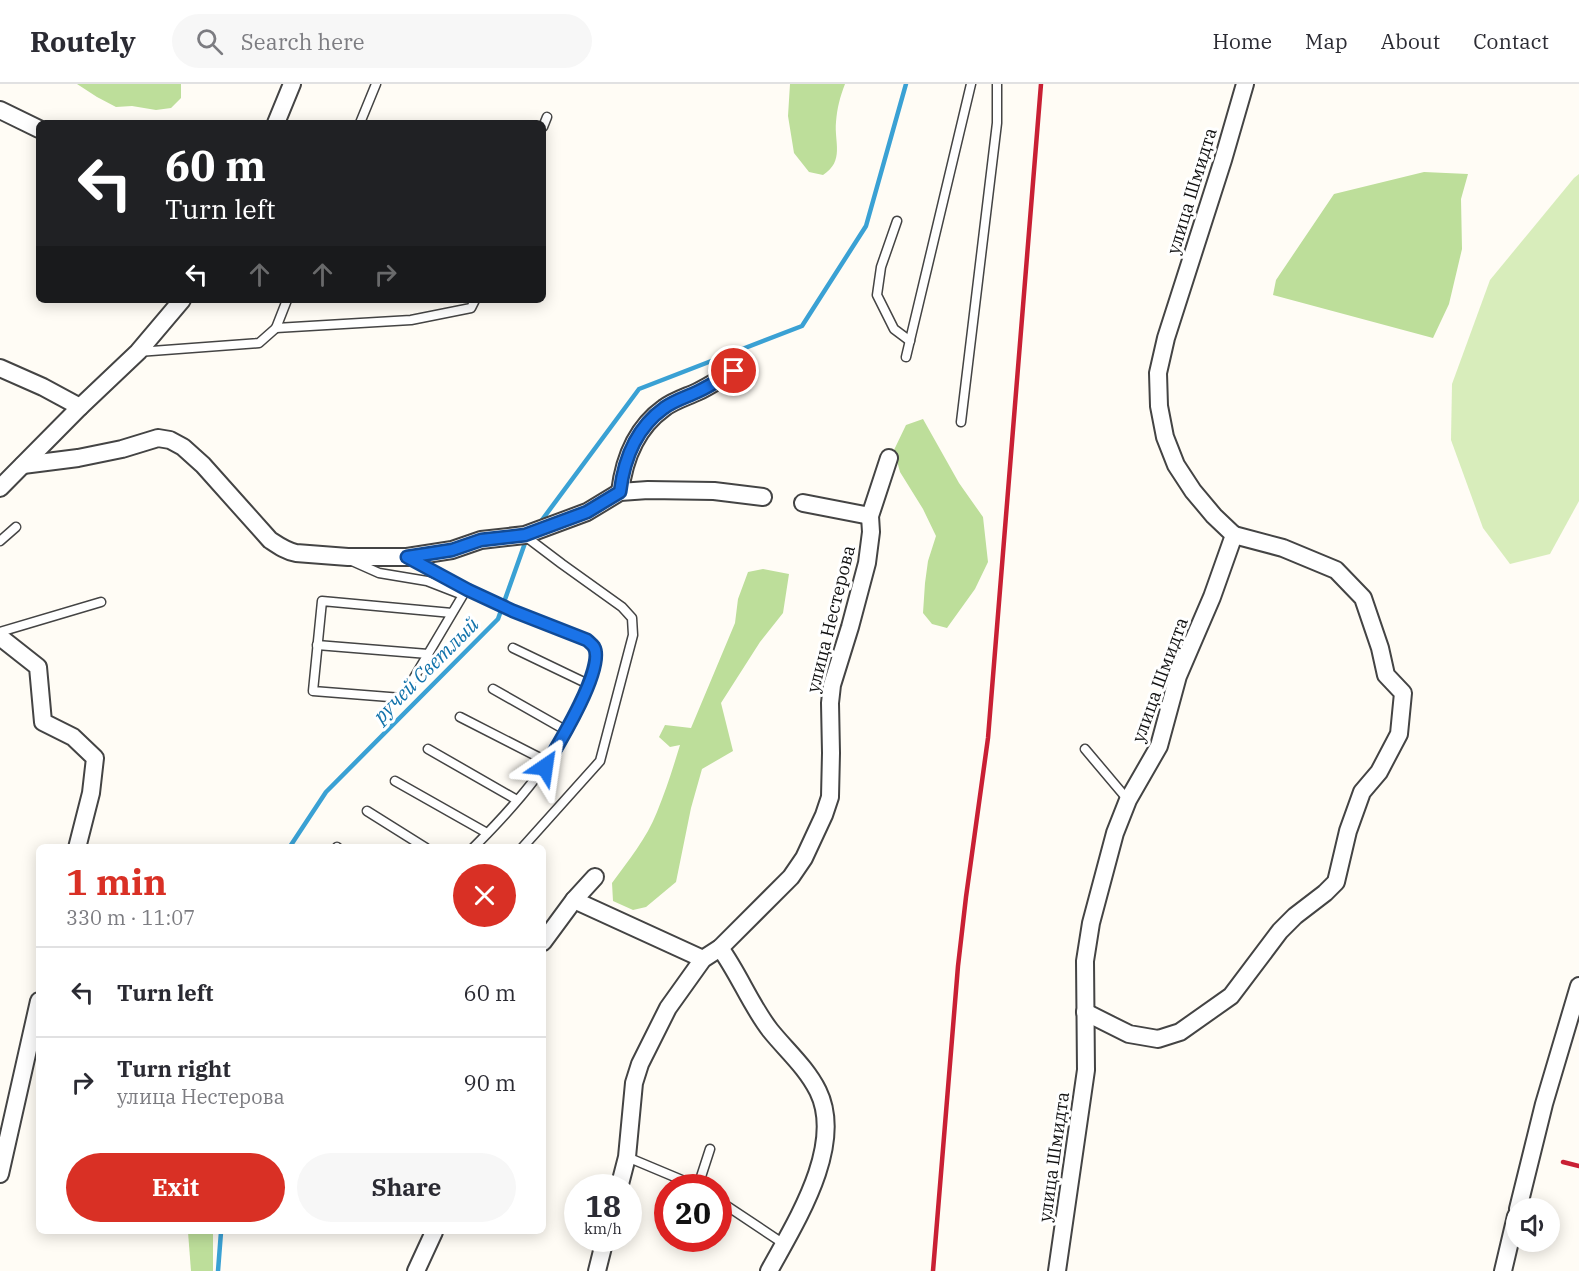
<!DOCTYPE html>
<meta charset="utf-8">
<style>
:root{--surface:#fff;--page:#f7f7f7;--text:#2b2b33;--muted:#7c7c81;--line:#e1e1e2;--accent:#d93025}
body{margin:0;font-family:"IBM Plex Serif",serif;background:var(--page);color:var(--text);height:100vh;display:flex;flex-direction:column;font-size:22px;white-space:nowrap}
*{box-sizing:border-box;margin:0}
p{font-size:20px;color:var(--muted)}
.icon{flex:none;width:33px;height:33px;fill:none;stroke:currentColor;stroke-width:2;stroke-linecap:round;stroke-linejoin:round}
.map{position:relative;flex:1;overflow:hidden}
.drawer{position:absolute;left:36px;top:760px;width:510px;height:390px;display:flex;flex-direction:column;background:var(--surface);border-radius:9px;box-shadow:0 3px 15px #0003}
.drawer>*{flex:none}
.hud{position:absolute;left:36px;top:36px;width:510px;height:183px;border-radius:9px;box-shadow:0 3px 15px #0003;background:#202124;color:#fff;overflow:hidden}
.fabs{position:absolute;left:1506px;top:1114px;display:grid;gap:12px}
.fabs a{display:grid;place-items:center;width:54px;height:54px;border-radius:50%;background:var(--surface);box-shadow:0 3px 15px #0003;font-size:30px}
.speed{position:absolute;left:564px;top:1090px;display:flex;gap:12px;font-size:30px;font-weight:700;text-align:center}
.speed>*{display:grid;place-content:center;width:78px;height:78px;border-radius:50%;background:var(--surface);box-shadow:0 3px 15px #0003;line-height:1}
.speed small{font-size:15px;font-weight:400}
.speed .limit{border:9px solid #d22;background:#fff;color:#111}
.pin{position:absolute;display:grid;place-items:center;width:51px;height:51px;color:#fff;margin:-26px;border:3px solid #fff;border-radius:50%;box-shadow:0 2px 6px #0007}
.me{position:absolute;width:66px;margin:-33px;rotate:32deg;stroke-linejoin:round;filter:drop-shadow(0 0 4px #0008)}
.turn{display:flex;align-items:center;gap:21px;height:126px;padding:0 30px;font-size:27px}
.turn .icon{width:78px;height:78px;stroke-width:2.5}
.turn b{display:block;font-size:42px;line-height:51px}
.lanes{display:flex;align-items:center;height:57px;padding:0 30px;background:#0003;justify-content:center;gap:30px;direction:ltr}
.lanes .off{opacity:.35}
.round{display:grid;place-items:center;flex:none;width:63px;height:63px;border-radius:32px;background:var(--page)}
.head{display:flex;align-items:center;justify-content:space-between;height:102px;padding:0 30px}
h1{font-size:36px;font-weight:700;line-height:45px;color:var(--accent)}
.action{display:flex;gap:12px;margin-top:auto;padding:12px 30px}
.action a{flex:1;height:69px;border-radius:36px;background:var(--accent);color:#fff;font-size:24px;font-weight:700;line-height:69px;text-align:center}
.action a+a{background:var(--page);color:var(--text)}
ul{padding:0;list-style:none}
li{display:flex;align-items:center;gap:18px;height:90px;padding:0 30px;border-top:2px solid var(--line)}
li div{flex:1}
li b{display:block;font-size:22px}
li em{font-style:normal}
header{display:flex;align-items:center;gap:36px;box-sizing:border-box;height:84px;padding:0 30px;background:var(--surface);border-bottom:2px solid var(--line)}
header strong{font-size:28px}
nav{display:flex;gap:33px;margin-inline-start:auto;font-size:21px}
.search{width:420px;height:54px;background:var(--page);display:flex;align-items:center;gap:15px;box-sizing:border-box;padding:0 21px;border-radius:33px;color:var(--muted);font-size:22px}
.map>svg:first-child{display:block}
.green{fill:#d8edbb}
.forest{fill:#bdde9a}
.lines{fill:none;stroke-linecap:round;stroke-linejoin:round}
.stream{stroke:#3aa1d4;stroke-width:4.5}
.lane-casing{stroke:#444;stroke-width:11}
.street-casing{stroke:#444;stroke-width:20}
.lane{stroke:#fff;stroke-width:8}
.street{stroke:#fff;stroke-width:16}
.rail{stroke:#c92034;stroke-width:4.5}
.route-casing{stroke:#114b97;stroke-width:15}
.route{stroke:#1a73e8;stroke-width:10}
.labels{text-anchor:middle;stroke-width:6;stroke-linejoin:round;paint-order:stroke}
.street-label{font-size:18px;fill:#111;stroke:#fff}
.water-label{font-size:20px;font-style:italic;fill:#1273ab;stroke:#fff}
</style>
<header>
<strong>Routely</strong>
<div class="search"><svg class="icon" aria-label="search" viewBox="0 0 24 24"><circle cx="10" cy="10" r="6"/><path d="M15 15l6 6"/></svg>Search here</div>
<nav><a>Home</a><a>Map</a><a>About</a><a>Contact</a></nav>
</header>
<div class="map">
<svg width="1579" height="1187" viewBox="0 0 1579 1187">
<rect width="100%" height="100%" fill="#fffcf5"/>
<path class="green" d="M1579,90v327l-29,53 -40,10 -27,-36 -32,-88 1,-56 38,-104 84,-102z"/>
<g class="forest">
<path d="M77,0h104v14l-10,10 -15,2 -24,-4 -16,1 -19,-10z"/>
<path d="M790,0h55c-5,13 -8,24 -9,38 -2,20 9,39 -13,53l-14,-3 -15,-19 -6,-37z"/>
<path d="M1424,88l44,2 -7,25 1,50 -13,55 -16,34 -160,-43 3,-15 58,-86z"/>
<path d="M923,335l36,64 24,34 5,45 -13,27 -28,39 -15,-4 -9,-11 2,-30 3,-22 8,-25 -13,-27 -23,-37 -6,-22 12,-25z"/>
<path d="M763,485l26,5 -6,39 -23,29 -39,61 12,48 -31,18 -11,39 -15,74 -30,25 -13,3 -20,-9 -1,-18c16,-22 35,-45 45,-71 9,-22 16,-44 23,-67l-10,2 -11,-10 6,-12 26,3 44,-105 3,-24 10,-27z"/>
<path d="M188,1148h25v39h-22z"/>
</g>
<g class="lines">
<g class="stream">
<path d="M539,440l100,-135 163,-63 64,-100 40,-142"/>
<path d="M289,764l37,-56 172,-173 27,-76 4,-5"/>
<path d="M218,1187l3,-39"/>
</g>
<defs>
<g id="lane">
<path d="M360,39l16,-39"/>
<path d="M543,43l4,-10"/>
<path d="M897,137l-16,46 -4,28 17,34 16,12"/>
<path d="M276,244l135,-8 60,-12 4,-8"/>
<path d="M138,268l121,-9 17,-15 11,-28"/>
<path d="M906,273l65,-273"/>
<path d="M961,338l36,-299v-39"/>
<path d="M0,457l16,-14"/>
<path d="M410,475l58,31 45,21 74,29 8,7c2,19 -5,32 -12,49 -25,61 -64,106 -110,152"/>
<path d="M352,477l27,12 48,8 36,14 -61,103 -89,-7 9,-90 130,12"/>
<path d="M0,548l101,-30"/>
<path d="M317,561l111,9"/>
<path d="M513,564l75,36"/>
<path d="M493,605l74,42"/>
<path d="M460,633l88,45"/>
<path d="M428,665l89,51"/>
<path d="M1085,665l43,51"/>
<path d="M395,697l92,52"/>
<path d="M367,727l59,37"/>
<path d="M337,763l1,1"/>
<path d="M522,764l78,-87 33,-126 -1,-17 -10,-11 -60,-43 -37,-28"/>
<path d="M627,1073l74,31"/>
<path d="M698,1102l12,-37"/>
<path d="M718,1116l66,44"/>
</g>
<g id="street">
<path d="M0,26l39,19"/>
<path d="M276,39l16,-39"/>
<path d="M0,284l43,19 37,20"/>
<path d="M23,381l55,-7 44,-9 36,-11 12,2 13,7 20,18 67,75c9,6 16,11 26,13l52,4h59l45,-7 29,-10 44,-5 62,-23 33,-20 28,-2 66,1 49,6"/>
<path d="M0,404l80,-81 58,-55 44,-52"/>
<path d="M620,408c4,-33 16,-64 44,-84 9,-7 22,-11 33,-16 13,-6 24,-14 37,-21"/>
<path d="M803,419l67,13"/>
<path d="M0,553l38,30 5,55 30,15 22,21 -4,35 -14,55"/>
<path d="M574,816l129,59"/>
<path d="M543,858l31,-42 21,-23"/>
<path d="M720,864c19,26 30,56 50,82 16,20 36,37 48,61 27,55 -23,132 -49,180"/>
<path d="M1085,928l44,22 29,5 22,-7 51,-36 49,-65 15,-15 30,-23 11,-11 12,-51 14,-39 17,-20 20,-38 4,-41 -17,-18 -6,-27 -17,-50 -27,-28 -53,-22 -49,-13"/>
<path d="M0,1090l39,-173"/>
<path d="M619,1104l8,-31 7,-74 6,-19 28,-56 35,-49 17,-11 71,-71 13,-19 20,-43 6,-18 1,-44 -1,-50 2,-18 18,-58 17,-64 4,-31 -1,-16 19,-58"/>
<path d="M1518,1125l26,-105 35,-118"/>
<path d="M416,1187l18,-39"/>
<path d="M597,1187l8,-32"/>
<path d="M1057,1187l29,-201 -1,-109 6,-38 24,-90 13,-33 31,-54 19,-70 34,-79 22,-62 -20,-19 -21,-25 -17,-26 -11,-28 -6,-31 -1,-33 8,-35 57,-178 22,-76"/>
<path d="M1503,1187l13,-55"/>
</g>
</defs>
<use href="#lane" class="lane-casing"/>
<use href="#street" class="street-casing"/>
<use href="#lane" class="lane"/>
<use href="#street" class="street"/>
<g class="rail">
<path d="M1563,1078l16,4"/>
<path d="M933,1187l25,-305 8,-69 22,-159 53,-654"/>
</g>
</g>
<g class="lines">
<defs>
<path id="route" d="M545,683c12,-20 61,-100 49,-120 -2,-3 -5,-5 -7,-7l-74,-29 -45,-21 -61,-33 45,-7 29,-10 44,-5 62,-23 33,-20c4,-33 16,-64 44,-84 9,-7 22,-11 33,-16 13,-6 25,-14 37,-21"/>
</defs>
<use href="#route" class="route-casing"/>
<use href="#route" class="route"/>
</g>
<g class="labels">
<g class="street-label">
<text transform="translate(1192 107) rotate(-73)" y="6">улица Шмидта</text>
<text transform="translate(831 535) rotate(-76)" y="6">улица Нестерова</text>
<text transform="translate(1160 596) rotate(-70)" y="6">улица Шмидта</text>
<text transform="translate(1054 1073) rotate(-82)" y="6">улица Шмидта</text>
</g>
<g class="water-label">
<text transform="translate(426 586) rotate(-45)" y="7">ручей Светлый</text>
</g>
</g>
</svg>
<div class="fabs">
<a><svg class="icon" aria-label="sound" viewBox="0 0 24 24"><path d="M4 9h4l5-4v14l-5-4H4zM17 9q2 3 0 6"/></svg></a>
</div>
<div class="speed"><div>18<small>km/h</small></div><div class="limit">20</div></div>
<div class="pin" style="left:734px;top:287px;background:#d93025"><svg class="icon" aria-label="arrive" viewBox="0 0 24 24"><path d="M6 21V4h12l-3 4 3 4H6"/></svg></div>
<svg class="me" style="left:545px;top:683px" viewBox="-20 -20 40 40"><path d="M0-17L14 15 0 8-14 15z" fill="#1a73e8" stroke="#fff" stroke-width="4"/></svg>
<div class="hud">
<div class="turn"><svg class="icon" aria-label="left" viewBox="0 0 24 24"><path d="M17 20v-9H6M10 6l-5 5 5 5"/></svg><div><b>60 m</b>Turn left</div></div>
<div class="lanes"><svg class="icon" aria-label="left" viewBox="0 0 24 24"><path d="M17 20v-9H6M10 6l-5 5 5 5"/></svg><svg class="icon off" aria-label="ahead" viewBox="0 0 24 24"><path d="M12 20V5M6 11l6-6 6 6"/></svg><svg class="icon off" aria-label="ahead" viewBox="0 0 24 24"><path d="M12 20V5M6 11l6-6 6 6"/></svg><svg class="icon off" aria-label="right" viewBox="0 0 24 24"><path d="M7 20v-9h11M14 6l5 5-5 5"/></svg></div>
</div>
<section class="drawer">
<div class="head"><div><h1>1 min</h1><p>330 m · 11:07</p></div><a class="round" style="background:#d93025;color:#fff"><svg class="icon" aria-label="close" viewBox="0 0 24 24"><path d="M6 6l12 12M18 6L6 18"/></svg></a></div>
<ul>
<li><svg class="icon" aria-label="left" viewBox="0 0 24 24"><path d="M17 20v-9H6M10 6l-5 5 5 5"/></svg><div><b>Turn left</b></div><em>60 m</em></li>
<li><svg class="icon" aria-label="right" viewBox="0 0 24 24"><path d="M7 20v-9h11M14 6l5 5-5 5"/></svg><div><b>Turn right</b><p>улица Нестерова</p></div><em>90 m</em></li>
</ul>
<div class="action"><a>Exit</a><a>Share</a></div>
</section>
</div>
